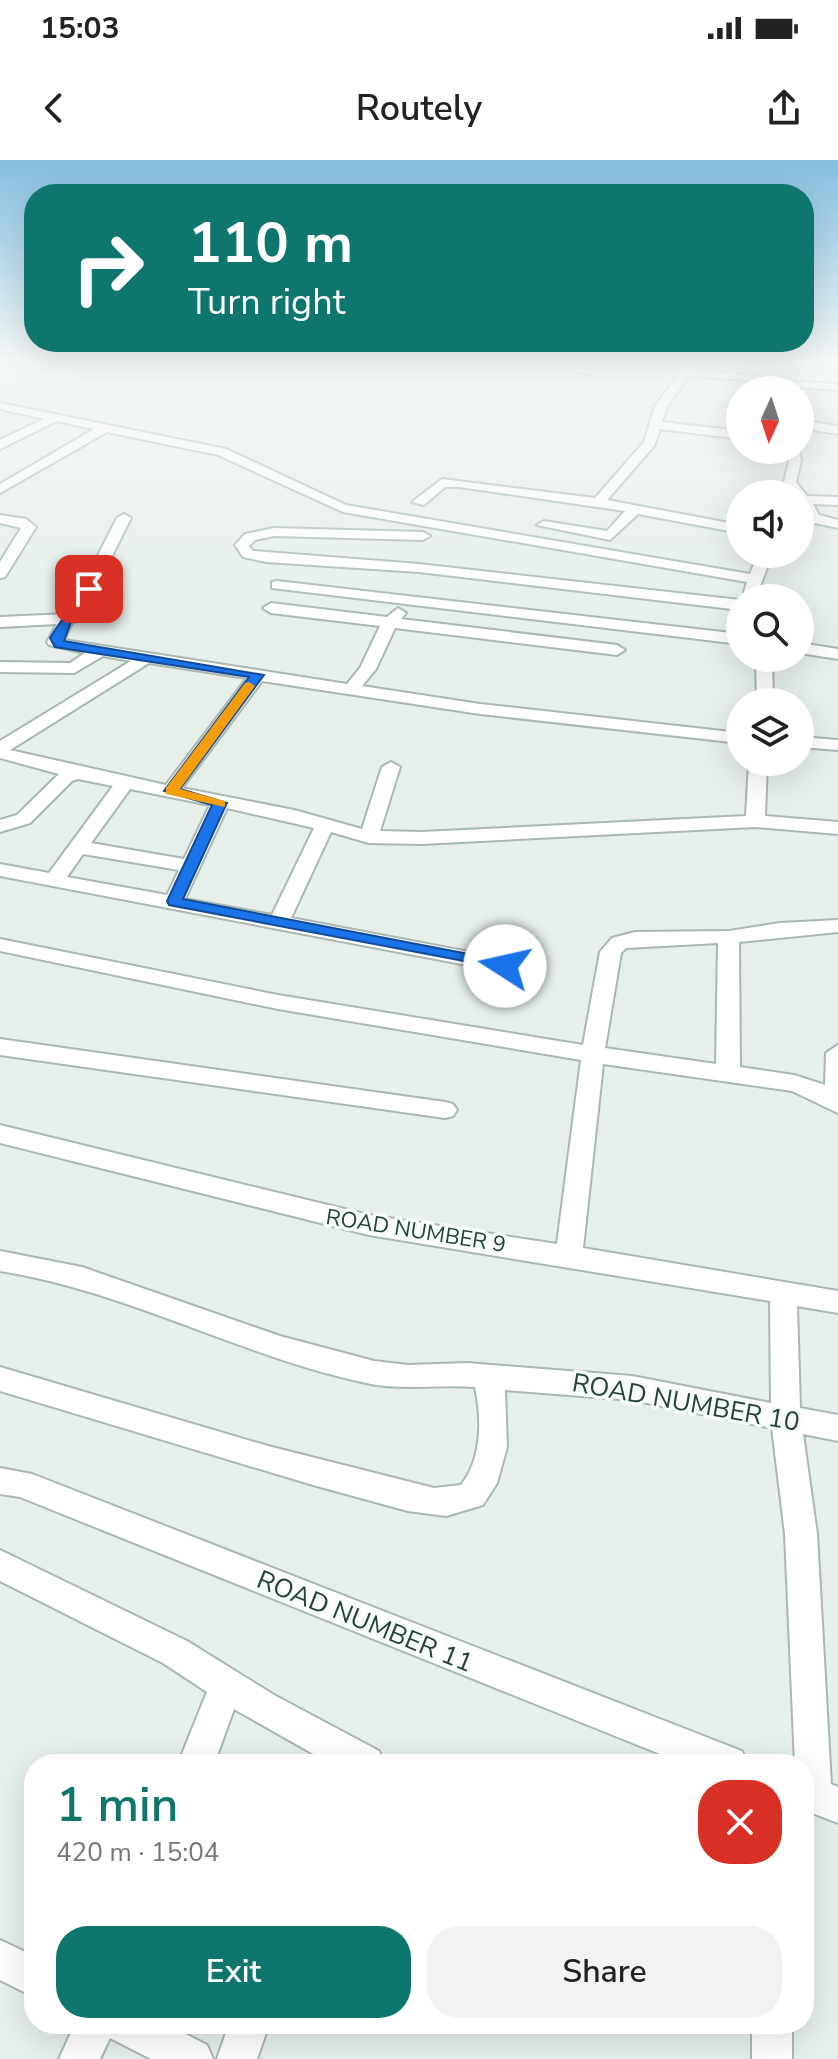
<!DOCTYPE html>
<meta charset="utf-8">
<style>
:root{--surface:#fff;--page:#f2f2f2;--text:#222;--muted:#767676;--accent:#0f766e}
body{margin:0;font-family:"Nunito Sans",sans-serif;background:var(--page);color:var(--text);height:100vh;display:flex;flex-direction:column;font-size:30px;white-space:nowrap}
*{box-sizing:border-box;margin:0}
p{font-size:26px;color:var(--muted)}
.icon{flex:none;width:44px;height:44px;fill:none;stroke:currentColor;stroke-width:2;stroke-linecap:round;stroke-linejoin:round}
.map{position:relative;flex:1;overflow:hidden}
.sheet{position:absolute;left:24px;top:1594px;width:790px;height:280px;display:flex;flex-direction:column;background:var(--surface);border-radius:32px;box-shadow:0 8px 32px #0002}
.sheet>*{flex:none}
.top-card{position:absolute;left:24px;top:24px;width:790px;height:168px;border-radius:32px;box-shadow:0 8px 32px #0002;background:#0f766e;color:#fff;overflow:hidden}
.needle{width:52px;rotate:183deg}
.controls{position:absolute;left:726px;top:216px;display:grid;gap:16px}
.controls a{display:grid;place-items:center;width:88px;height:88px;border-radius:50%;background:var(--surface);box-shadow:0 8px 32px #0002;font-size:40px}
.pin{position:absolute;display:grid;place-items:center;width:68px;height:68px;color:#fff;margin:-34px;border-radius:16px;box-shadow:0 4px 12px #0006}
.me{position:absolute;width:88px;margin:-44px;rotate:280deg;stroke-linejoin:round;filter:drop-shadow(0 0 6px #0008)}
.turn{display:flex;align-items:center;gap:28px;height:168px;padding:0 32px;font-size:36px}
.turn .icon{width:104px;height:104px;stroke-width:2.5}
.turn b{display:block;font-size:56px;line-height:68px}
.round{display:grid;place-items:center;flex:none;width:84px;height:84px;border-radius:32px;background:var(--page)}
.headline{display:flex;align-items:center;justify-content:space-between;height:136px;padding:0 32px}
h1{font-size:48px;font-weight:600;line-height:60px;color:var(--accent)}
.action{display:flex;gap:16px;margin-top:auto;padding:16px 32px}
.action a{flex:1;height:92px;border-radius:32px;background:var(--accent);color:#fff;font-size:32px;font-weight:600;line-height:92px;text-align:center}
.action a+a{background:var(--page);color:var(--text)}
.status{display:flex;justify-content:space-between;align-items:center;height:56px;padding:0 40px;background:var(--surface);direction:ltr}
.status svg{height:22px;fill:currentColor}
header{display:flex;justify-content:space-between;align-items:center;height:104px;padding:0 32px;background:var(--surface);font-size:36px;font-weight:600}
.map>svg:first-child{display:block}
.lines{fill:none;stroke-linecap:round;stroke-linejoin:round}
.street-casing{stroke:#a8b8b1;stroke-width:4}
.street{fill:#fff;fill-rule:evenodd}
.route{fill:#1a73e8;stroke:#114b97;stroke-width:2}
.slow{fill:#f59e0b}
.labels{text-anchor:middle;stroke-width:7;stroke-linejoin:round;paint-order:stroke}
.street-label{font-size:22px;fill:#244238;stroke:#f7fbf9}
.near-street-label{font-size:26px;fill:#244238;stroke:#f7fbf9}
</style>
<div class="status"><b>15:03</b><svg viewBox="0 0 49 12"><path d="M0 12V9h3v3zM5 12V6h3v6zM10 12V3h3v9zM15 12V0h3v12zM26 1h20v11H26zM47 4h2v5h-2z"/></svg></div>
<header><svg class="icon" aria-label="back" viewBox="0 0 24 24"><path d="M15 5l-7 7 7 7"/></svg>Routely<svg class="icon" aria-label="share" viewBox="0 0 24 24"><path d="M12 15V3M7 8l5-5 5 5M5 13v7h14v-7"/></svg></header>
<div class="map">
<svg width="838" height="1899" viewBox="0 0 838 1899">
<rect width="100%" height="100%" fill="#e6efea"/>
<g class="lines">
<defs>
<g id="street">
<path d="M506,197h26l68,15 -6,3z"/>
<path d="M692,197h11l-9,13 93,9 -6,3 -92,-6 -22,30 -5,16 78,9v8l-80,-10 -6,17 -47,54 133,25v8l-102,-19 -28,26 -73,-15 7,-4 63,10 18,-20 -166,-24h-14l-21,18 -12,-3 30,-23 153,19 49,-56 11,-36z"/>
<path d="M750,197l88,5v6l-83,-8z"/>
<path d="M788,221l50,3v6l-54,-4z"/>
<path d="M0,243l226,46 120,56 404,69 8,-20h14l-14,38 -7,4 -7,-4 3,-10 -404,-70 -125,-57 -111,-23 -107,61v-9l94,-55 -37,-8 -57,28v-9l44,-21 -44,-10z"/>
<path d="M800,260l38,6v8l-38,-6z"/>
<path d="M787,290h12l2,11 -5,21 11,14 31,1v8l-25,-1 6,11 19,5v8l-23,-5 -15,10 5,-21 -5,-7v-11h-9l-7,-12 5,-21z"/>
<path d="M124,354l7,4 -50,100 -9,5 -8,17 283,44 13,-16 20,-42 -109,-13 -8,-5 8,-5 116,14 11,-9 8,5 -5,6 216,26 8,5 -8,5 -222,-27 -19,41 -14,17 118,18 260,29v10l-260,-29 -218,-33 -80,107 112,22 68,19 20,-62 9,-5 9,5 -20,64 42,1 324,-16 3,-54h18l-2,54 73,6v12l-83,-7 -333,17 -53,-1 -38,-11 -40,86 247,47 3,5 -3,5 -8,2 -530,-101v-12l49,9 64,-87 -35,-7 -6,2 -42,42 -30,9v-12l17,-5 42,-41 -59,-16v-17l131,-80 -28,-5 -29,17 -74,-1v-10l70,1 15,-10 -36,-8 -2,-3 10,-18 -57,3v-10l68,-3 49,-96zM149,503l98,15 -81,107 -156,-35zM130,629l80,16 -26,54 -93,-16zM227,648l87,20 -42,87 -87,-16zM83,694l96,16 -12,25 -100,-18z"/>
<path d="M0,355l26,4 10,8 -31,50 -5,1v-16l21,-34 -21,-5z"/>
<path d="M274,368l149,4 7,4 -7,4 -149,-4 -19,4 -6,6 4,5 166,13 321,36v10l-321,-38 -153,-10 -23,-5 -8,-12 10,-11z"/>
<path d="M277,421l463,53v10l-468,-56v-6z"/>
<path d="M800,483l38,6v10l-38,-6z"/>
<path d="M756,498h16l1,44h-16z"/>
<path d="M800,577l38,3v10l-38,-3z"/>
<path d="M838,760v12l-99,10 1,125 54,8 31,10 1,-32 12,-8v68l-46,-22 -189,-27 -20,184 255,43v22l-41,-7 3,102 38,7v26l-35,-7 14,100 14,250 7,3v36l-34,-13v-46h-9l-10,-230 -13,-106 -140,-28 -127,-10 2,57 -10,36 -14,22 -37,11 -38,-5 -95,-26 -313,-94v-24l268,79 166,42 27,-3c21,-26 21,-66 14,-98 -37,-3 -72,4 -109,-4 -126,-27 -239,-92 -366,-112v-20l82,16 198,69 94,25 34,4 59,-2 165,13 139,27 -1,-102 -401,-66 -369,-92v-18l369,90 188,29 24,-184 -303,-51 -278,-58v-12l278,56 305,50 17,-93 12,-14 23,-6 94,-1 51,-8zM718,783l-2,121 -111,-16 16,-95 5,-5z"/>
<path d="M0,879l445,63 8,2 4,6 -4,6 -8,2 -445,-63z"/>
<path d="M0,1308l32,6 697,272 13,5 5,13h-62l-665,-267 -20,-3z"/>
<path d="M0,1390l187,91 87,54 105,56 5,13h-53l-97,-55 -20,55h-36l29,-72 -44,-29 -163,-82z"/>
<path d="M0,1780l34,16v41l-34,-17z"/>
<path d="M75,1864h91l41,21 6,14h-62l-41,-21 -10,21h-41z"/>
<path d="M229,1864h40l-12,35h-40z"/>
<rect x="752" y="1864" width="40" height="35"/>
</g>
</defs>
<use href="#street" class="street-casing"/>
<use href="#street" class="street"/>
</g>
<linearGradient id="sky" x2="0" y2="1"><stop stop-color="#83bee0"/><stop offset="0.43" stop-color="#f4f8f6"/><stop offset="1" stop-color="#f4f8f6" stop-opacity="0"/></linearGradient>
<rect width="838" height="463" fill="url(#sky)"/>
<path class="route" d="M85,427l10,2 -14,26 -10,7 -7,19 200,34 -84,114 47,14 -44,96 322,62 9,5 -3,4 -342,-65 -2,-4 45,-96 -48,-14 85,-114 -194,-30 -5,-9c11,-19 24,-32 35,-51z"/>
<path class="slow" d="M249,522l6,4 -75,103 45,12v6l-59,-13v-6l79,-105z"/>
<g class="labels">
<g class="street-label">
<text transform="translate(416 1070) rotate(9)" y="8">ROAD NUMBER 9</text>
</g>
<g class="near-street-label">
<text transform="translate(686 1242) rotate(10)" y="9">ROAD NUMBER 10</text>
<text transform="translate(365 1461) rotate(22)" y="9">ROAD NUMBER 11</text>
</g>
</g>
</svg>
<div class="controls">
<a><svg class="needle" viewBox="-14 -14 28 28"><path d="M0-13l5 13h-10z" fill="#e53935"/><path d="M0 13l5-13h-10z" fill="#767676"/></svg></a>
<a><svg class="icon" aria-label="sound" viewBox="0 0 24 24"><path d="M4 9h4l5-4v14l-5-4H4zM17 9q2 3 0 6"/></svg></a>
<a><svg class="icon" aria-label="search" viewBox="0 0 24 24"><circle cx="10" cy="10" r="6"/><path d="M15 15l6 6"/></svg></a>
<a><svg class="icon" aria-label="layers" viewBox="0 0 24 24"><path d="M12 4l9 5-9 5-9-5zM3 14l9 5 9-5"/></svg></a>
</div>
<div class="pin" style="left:89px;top:429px;background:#d93025"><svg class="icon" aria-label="arrive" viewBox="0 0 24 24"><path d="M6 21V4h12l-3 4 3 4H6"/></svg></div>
<svg class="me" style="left:505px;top:806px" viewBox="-20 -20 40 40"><circle r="19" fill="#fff"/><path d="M0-13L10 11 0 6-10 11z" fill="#1a73e8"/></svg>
<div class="top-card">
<div class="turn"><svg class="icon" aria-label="right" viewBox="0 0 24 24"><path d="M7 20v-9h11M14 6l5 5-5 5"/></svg><div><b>110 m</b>Turn right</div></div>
</div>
<section class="sheet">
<div class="headline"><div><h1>1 min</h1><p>420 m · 15:04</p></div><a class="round" style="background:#d93025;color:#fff"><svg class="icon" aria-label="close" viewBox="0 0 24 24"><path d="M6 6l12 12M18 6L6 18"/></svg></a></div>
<div class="action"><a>Exit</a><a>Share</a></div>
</section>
</div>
